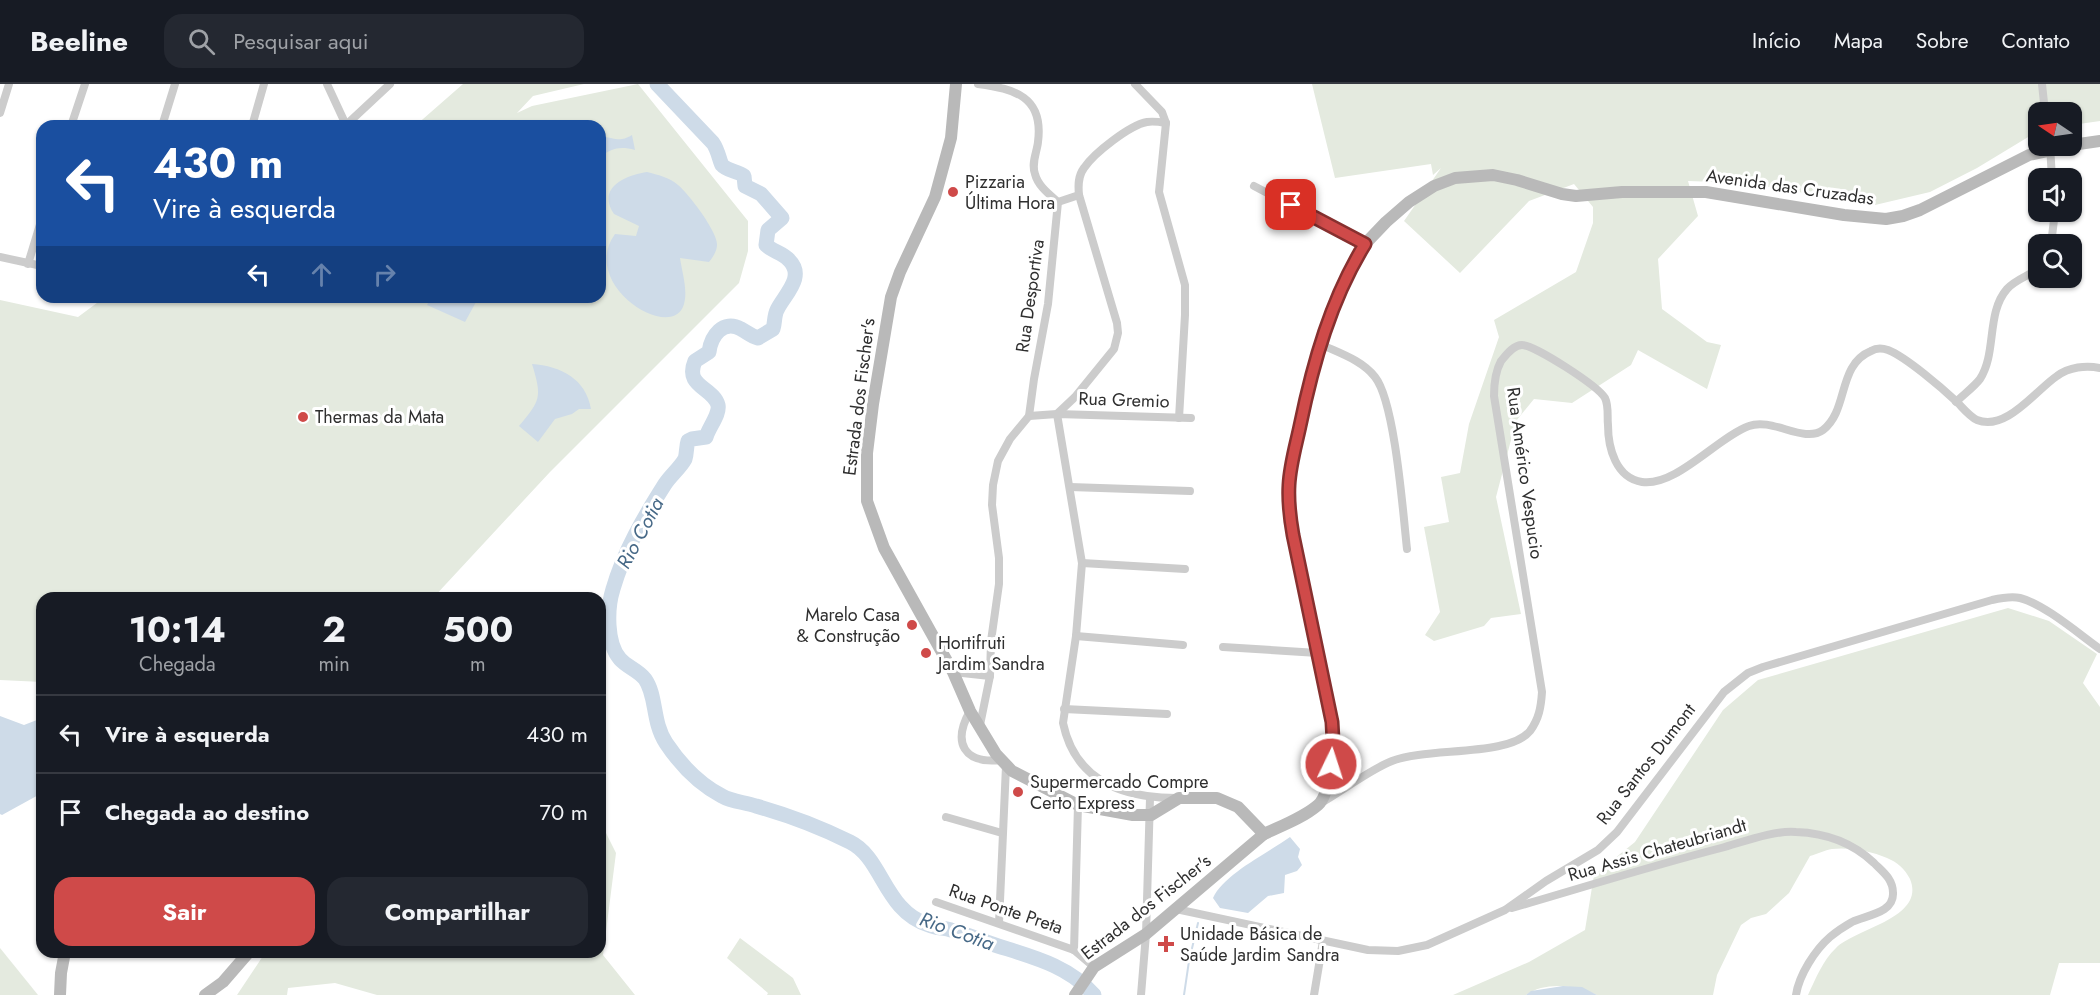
<!DOCTYPE html>
<html lang="pt">
<meta charset="utf-8">
<style>
:root{--surface:#171b24;--page:#242831;--text:#f1f3f6;--muted:#9ea1a6;--line:#363941;--accent:#cf4a49}
body{margin:0;font-family:Jost,sans-serif;background:var(--page);color:var(--text);height:100vh;display:flex;flex-direction:column;font-size:22px;white-space:nowrap}
*{box-sizing:border-box;margin:0}
p{font-size:20px;color:var(--muted)}
.icon{flex:none;width:33px;height:33px;fill:none;stroke:currentColor;stroke-width:2;stroke-linecap:round;stroke-linejoin:round}
.map{position:relative;flex:1;overflow:hidden}
.panel{position:absolute;left:36px;top:508px;width:570px;height:366px;display:flex;flex-direction:column;background:var(--surface);border-radius:18px;box-shadow:0 2px 4px #0004}
.panel>*{flex:none}
.guide{position:absolute;left:36px;top:36px;width:570px;height:183px;border-radius:18px;box-shadow:0 2px 4px #0004;background:#1a4fa0;color:#fff;overflow:hidden}
.needle{width:39px;rotate:283deg}
.buttons{position:absolute;left:2028px;top:18px;display:grid;gap:12px}
.buttons a{display:grid;place-items:center;width:54px;height:54px;border-radius:12px;background:var(--surface);box-shadow:0 2px 4px #0004;font-size:30px}
.pin{position:absolute;display:grid;place-items:center;width:51px;height:51px;color:#fff;margin:-26px;border-radius:12px;box-shadow:0 3px 9px #0006}
.me{position:absolute;width:66px;margin:-33px;rotate:4deg;stroke-linejoin:round;filter:drop-shadow(0 0 4px #0008)}
.turn{display:flex;align-items:center;gap:21px;height:126px;padding:0 18px;font-size:27px}
.turn .icon{width:78px;height:78px;stroke-width:2.5}
.turn b{display:block;font-size:42px;line-height:51px}
.lanes{display:flex;align-items:center;height:57px;padding:0 18px;background:#0003;justify-content:center;gap:30px;direction:ltr}
.lanes .off{opacity:.35}
.eta{display:flex;justify-content:space-evenly;align-items:center;height:102px;text-align:center}
.eta b{font-size:36px;font-weight:700;line-height:42px}
.button{display:flex;gap:12px;margin-top:auto;padding:12px 18px}
.button a{flex:1;height:69px;border-radius:18px;background:var(--accent);color:#fff;font-size:24px;font-weight:700;line-height:69px;text-align:center}
.button a+a{background:var(--page);color:var(--text)}
ul{padding:0;list-style:none}
li{display:flex;align-items:center;gap:18px;height:78px;padding:0 18px;border-top:2px solid var(--line)}
li div{flex:1}
li b{display:block;font-size:22px}
li em{font-style:normal}
header{display:flex;align-items:center;gap:36px;box-sizing:border-box;height:84px;padding:0 30px;background:var(--surface);border-bottom:2px solid var(--line)}
header strong{font-size:28px}
nav{display:flex;gap:33px;margin-inline-start:auto;font-size:21px}
.search{width:420px;height:54px;background:var(--page);display:flex;align-items:center;gap:15px;box-sizing:border-box;padding:0 21px;border-radius:18px;color:var(--muted);font-size:22px}
.map>svg:first-child{display:block}
.green{fill:#e4eadf}
.water{fill:#cedbe8}
.lines{fill:none;stroke-linecap:round;stroke-linejoin:round}
.stream{stroke:#cedbe8;stroke-width:2}
.river{stroke:#cedbe8;stroke-width:15}
.street{stroke:#ccc;stroke-width:8}
.secondary{stroke:#b9b9b9;stroke-width:12}
.route-casing{stroke:#87302f;stroke-width:15}
.route{stroke:#cf4a49;stroke-width:10}
.poi-dot{fill:#cf4a49;stroke:#fff;stroke-width:2}
.labels{text-anchor:middle;stroke-width:6;stroke-linejoin:round;paint-order:stroke}
.poi-label{font-size:18px;fill:#2f2f2f;stroke:#fff;text-anchor:start}
.street-label{font-size:18px;fill:#2f2f2f;stroke:#fff}
.water-label{font-size:20px;font-style:italic;fill:#476987;stroke:#fff}
</style>
<header>
<strong>Beeline</strong>
<div class="search"><svg class="icon" aria-label="search" viewBox="0 0 24 24"><circle cx="10" cy="10" r="6"/><path d="M15 15l6 6"/></svg>Pesquisar aqui</div>
<nav><a>Início</a><a>Mapa</a><a>Sobre</a><a>Contato</a></nav>
</header>
<div class="map">
<svg width="2100" height="911" viewBox="0 0 2100 911">
<rect width="100%" height="100%" fill="#fff"/>
<g class="green">
<path d="M463,0h121l-51,12 -16,17 15,-7 106,-22 110,137v30l-9,32 -189,189 -117,126h-391v84l-42,-2v-380l78,17 27,-20h495v-171h-185z"/>
<path d="M1312,0h788v37l-28,4v-13h-34v19l-61,37 -47,24 -55,13 -129,-22 -58,-2 10,35 -40,43 4,50 45,33 14,3 -14,44 -69,-39 -7,15 -59,38 -38,-4 -18,22 -20,76 25,117 -30,4 -7,8 -50,15 -9,-6 15,-23 -16,-85 25,-5 -8,-45 19,-4 9,-49 30,-87 -5,-17 82,-48 17,-49v-16l-19,-23 -45,17 -69,72 -56,-52 37,-53 -8,7 -2,-11 -96,14z"/>
<path d="M2008,524l41,13 48,33 -14,29 17,24v256h-41l-9,32h-242c8,-17 15,-35 28,-47 21,-20 90,-30 74,-69 -5,-10 -13,-17 -23,-21 -16,-7 -38,-11 -55,-9 -7,1 -15,5 -22,7l-21,37 -23,21 -15,4 -10,7 -24,50 -4,20h-116c-20,-10 -52,-14 -71,0h-73l76,-33 56,-32 9,-55 41,-33 88,-132 35,-30z"/>
<path d="M600,737l16,32 -13,102 32,40h-258l-42,-12 -47,5 -1,7h-50l28,-42 335,-1z"/>
<path d="M740,854l53,40 8,17h-34l1,-2 -41,-35z"/>
<path d="M0,864l38,47h-38z"/>
</g>
<g class="water">
<path d="M632,51l3,15c-15,-4 -23,-2 -35,7v-20c15,-1 17,7 32,-2z"/>
<path d="M647,88c11,3 22,5 31,13 10,8 40,47 39,60 0,6 -4,12 -8,17l-29,-4c2,14 8,32 4,46 -11,40 -106,-19 -69,-70l21,2 3,-10 -25,-12c-18,-26 12,-39 33,-42z"/>
<path d="M431,213h33l12,5 -11,20 -38,-17z"/>
<path d="M532,280c29,2 54,15 59,45h-12l-7,5 -17,5 -17,23 -19,-16c22,-26 23,-29 13,-62z"/>
<path d="M0,632l24,9 18,-7v75l-40,22 -2,-1z"/>
<path d="M1290,753l10,12 -2,8 4,8 -5,6 -12,4 -1,18 -16,3 -20,17 -28,-5 -7,-10c11,-24 55,-45 77,-61z"/>
<path d="M1563,902l19,1 15,8h-71l5,-4z"/>
</g>
<g class="lines">
<path class="stream" d="M1184,911l5,-34 9,-38"/>
<path class="river" d="M657,0l56,59c5,7 7,19 9,22 5,6 16,6 22,11l1,10 16,8 21,24 -14,12 -2,15c6,6 17,8 23,15 17,17 -5,35 -12,50 -3,6 -2,13 -4,19l-15,9c-7,-2 -11,-6 -17,-9 -18,-10 -30,7 -32,23l-14,9c-11,26 18,26 23,44 2,9 -9,22 -12,32l-14,2 -4,2c-2,6 -1,12 -3,18 -5,9 -14,16 -20,25 -21,33 -41,67 -52,105 -6,19 -7,54 7,70 7,8 18,11 25,20 12,17 7,43 21,64 14,21 33,41 56,53 10,6 23,6 34,10 32,9 64,21 94,36 33,16 34,69 79,83 7,3 15,3 22,5 16,4 31,11 47,16 35,11 71,20 96,49"/>
<g class="street">
<path d="M327,0l19,41"/>
<path d="M978,0c36,5 66,12 60,58 -1,10 -7,21 -3,32 3,12 14,20 23,28"/>
<path d="M1135,0l27,28 4,11 -7,69 26,93v30l-6,103"/>
<path d="M2042,0l3,28"/>
<path d="M0,29l9,-29"/>
<path d="M1166,39c-6,-1 -13,-2 -19,-1 -17,3 -53,31 -63,46 -6,8 -6,17 -5,27l38,128 1,10 -4,16 -39,48 -18,17 25,149 -6,73 -13,87c12,58 60,75 114,75"/>
<path d="M71,42l14,-42"/>
<path d="M162,42l13,-42"/>
<path d="M252,42l12,-42"/>
<path d="M345,42l45,-42"/>
<path d="M2050,62l2,32"/>
<path d="M1254,102l111,58"/>
<path d="M2051,160l4,-32"/>
<path d="M0,173l42,9"/>
<path d="M28,180l14,-46"/>
<path d="M1320,260c19,9 42,16 55,33 20,25 28,136 32,172"/>
<path d="M1956,318c8,-8 18,-15 24,-23 17,-26 6,-66 27,-90 8,-9 21,-13 31,-20"/>
<path d="M1029,332l5,-37 14,-75 10,-102 21,-7"/>
<path d="M1070,403l120,4"/>
<path d="M1082,479l103,6"/>
<path d="M1076,552l107,9"/>
<path d="M1223,563l95,6"/>
<path d="M953,588l37,4"/>
<path d="M1064,625l103,5"/>
<path d="M970,627c-18,32 -6,53 31,49"/>
<path d="M980,641l10,-49 1,-35 8,-57v-26l-7,-53 1,-20 5,-24 12,-22 19,-23 28,-2 134,4"/>
<path d="M1321,719c21,-12 50,-34 71,-42 35,-14 117,-4 138,-30 9,-12 11,-24 12,-39l-48,-296c0,-12 1,-24 7,-35 5,-6 12,-16 21,-16 13,0 76,41 83,53 4,8 2,19 3,27 0,23 8,53 34,57 34,5 76,-45 107,-56 23,-9 55,18 74,4 26,-20 14,-65 48,-79 5,-3 11,-3 17,-1 18,7 54,38 69,52 6,6 12,14 20,18 29,12 59,-30 80,-44 12,-9 29,-11 43,-8"/>
<path d="M946,733l56,16"/>
<path d="M936,818l138,48 20,17"/>
<path d="M1512,824c69,-20 139,-42 209,-60 22,-6 53,-18 75,-16 29,1 57,11 78,31 9,9 19,16 19,30 1,20 -26,22 -41,29 -7,4 -16,10 -22,15 -15,13 -31,38 -34,58"/>
<path d="M1176,825l192,41 30,1 29,-6 78,-35 41,-29 52,-31 19,-18 107,-140 24,-19 15,-6 229,-67c9,-2 19,-4 28,-2 24,6 59,36 80,51"/>
<path d="M999,839l7,-157"/>
<path d="M1074,866l4,-145"/>
<path d="M1141,911l5,-61 4,-136"/>
<path d="M1314,911l9,-54"/>
</g>
<g class="secondary">
<path d="M956,0l-5,54 -16,59 -35,75 -9,25 -18,107 -6,49v48l17,47 69,124 17,39 26,43 16,17 66,34 55,10h18l28,-17h38l21,9 26,27 -118,100 -52,33 -19,28"/>
<path d="M2072,61l28,-4"/>
<path d="M1264,750c17,-8 39,-16 54,-29 14,-12 15,-66 14,-83l-39,-187 -4,-25v-27l6,-34 25,-105 13,-33 13,-32 19,-35 21,-22 23,-20 25,-16 21,-8 38,-3 24,5 45,14 14,2 46,-4h84l138,23 42,4 17,-3 17,-6 109,-55 42,-9"/>
<path d="M60,911l1,-22 4,-21"/>
<path d="M205,911l18,-13 26,-30"/>
</g>
</g>
<g class="lines">
<defs>
<path id="route" d="M1291,121l74,39c-34,55 -52,119 -65,182 -4,19 -10,39 -11,59 -1,17 1,33 4,50l39,187 1,18 -2,24"/>
</defs>
<use href="#route" class="route-casing"/>
<use href="#route" class="route"/>
</g>
<g class="poi-dot">
<circle cx="953" cy="108" r="6"/>
<circle cx="303" cy="333" r="6"/>
<circle cx="912" cy="541" r="6"/>
<circle cx="926" cy="569" r="6"/>
<circle cx="1018" cy="708" r="6"/>
<path d="M1163 851h6v6h6v6h-6v6h-6v-6h-6v-6h6z"/>
</g>
<g class="labels">
<g class="poi-label">
<text x="965" y="104">Pizzaria<tspan x="965" dy="21">Última Hora</tspan></text>
<text x="315" y="339">Thermas da Mata</text>
<text x="900" y="537" text-anchor="end">Marelo Casa<tspan x="900" dy="21">&amp; Construção</tspan></text>
<text x="938" y="565">Hortifruti<tspan x="938" dy="21">Jardim Sandra</tspan></text>
<text x="1030" y="704">Supermercado Compre<tspan x="1030" dy="21">Certo Express</tspan></text>
<text x="1180" y="856">Unidade Básica de<tspan x="1180" dy="21">Saúde Jardim Sandra</tspan></text>
</g>
<g class="street-label">
<text transform="translate(1790 103) rotate(8)" y="6">Avenida das Cruzadas</text>
<text transform="translate(1030 212) rotate(-82)" y="6">Rua Desportiva</text>
<text transform="translate(859 313) rotate(-83)" y="6">Estrada dos Fischer's</text>
<text transform="translate(1124 316) rotate(2)" y="6">Rua Gremio</text>
<text transform="translate(1525 389) rotate(82)" y="6">Rua Américo Vespucio</text>
<text transform="translate(1646 680) rotate(-52)" y="6">Rua Santos Dumont</text>
<text transform="translate(1657 766) rotate(-16)" y="6">Rua Assis Chateubriandt</text>
<text transform="translate(1146 823) rotate(-38)" y="6">Estrada dos Fischer's</text>
<text transform="translate(1006 825) rotate(19)" y="6">Rua Ponte Preta</text>
</g>
<g class="water-label">
<text transform="translate(640 449) rotate(-62)" y="7">Rio Cotia</text>
<text transform="translate(957 847) rotate(20)" y="7">Rio Cotia</text>
</g>
</g>
</svg>
<div class="buttons">
<a><svg class="needle" viewBox="-14 -14 28 28"><path d="M0-13l5 13h-10z" fill="#e53935"/><path d="M0 13l5-13h-10z" fill="#9ea1a6"/></svg></a>
<a><svg class="icon" aria-label="sound" viewBox="0 0 24 24"><path d="M4 9h4l5-4v14l-5-4H4zM17 9q2 3 0 6"/></svg></a>
<a><svg class="icon" aria-label="search" viewBox="0 0 24 24"><circle cx="10" cy="10" r="6"/><path d="M15 15l6 6"/></svg></a>
</div>
<div class="pin" style="left:1291px;top:121px;background:#d93025"><svg class="icon" aria-label="arrive" viewBox="0 0 24 24"><path d="M6 21V4h12l-3 4 3 4H6"/></svg></div>
<svg class="me" style="left:1331px;top:680px" viewBox="-20 -20 40 40"><circle r="17" fill="#cf4a49" stroke="#fff" stroke-width="3"/><path d="M0-11L8 9 0 5-8 9z" fill="#fff"/></svg>
<div class="guide">
<div class="turn"><svg class="icon" aria-label="left" viewBox="0 0 24 24"><path d="M17 20v-9H6M10 6l-5 5 5 5"/></svg><div><b>430 m</b>Vire à esquerda</div></div>
<div class="lanes"><svg class="icon" aria-label="left" viewBox="0 0 24 24"><path d="M17 20v-9H6M10 6l-5 5 5 5"/></svg><svg class="icon off" aria-label="ahead" viewBox="0 0 24 24"><path d="M12 20V5M6 11l6-6 6 6"/></svg><svg class="icon off" aria-label="right" viewBox="0 0 24 24"><path d="M7 20v-9h11M14 6l5 5-5 5"/></svg></div>
</div>
<section class="panel">
<div class="eta">
<div><b>10:14</b><p>Chegada</p></div>
<div><b>2</b><p>min</p></div>
<div><b>500</b><p>m</p></div>
</div>
<ul>
<li><svg class="icon" aria-label="left" viewBox="0 0 24 24"><path d="M17 20v-9H6M10 6l-5 5 5 5"/></svg><div><b>Vire à esquerda</b></div><em>430 m</em></li>
<li><svg class="icon" aria-label="arrive" viewBox="0 0 24 24"><path d="M6 21V4h12l-3 4 3 4H6"/></svg><div><b>Chegada ao destino</b></div><em>70 m</em></li>
</ul>
<div class="button"><a>Sair</a><a>Compartilhar</a></div>
</section>
</div>
